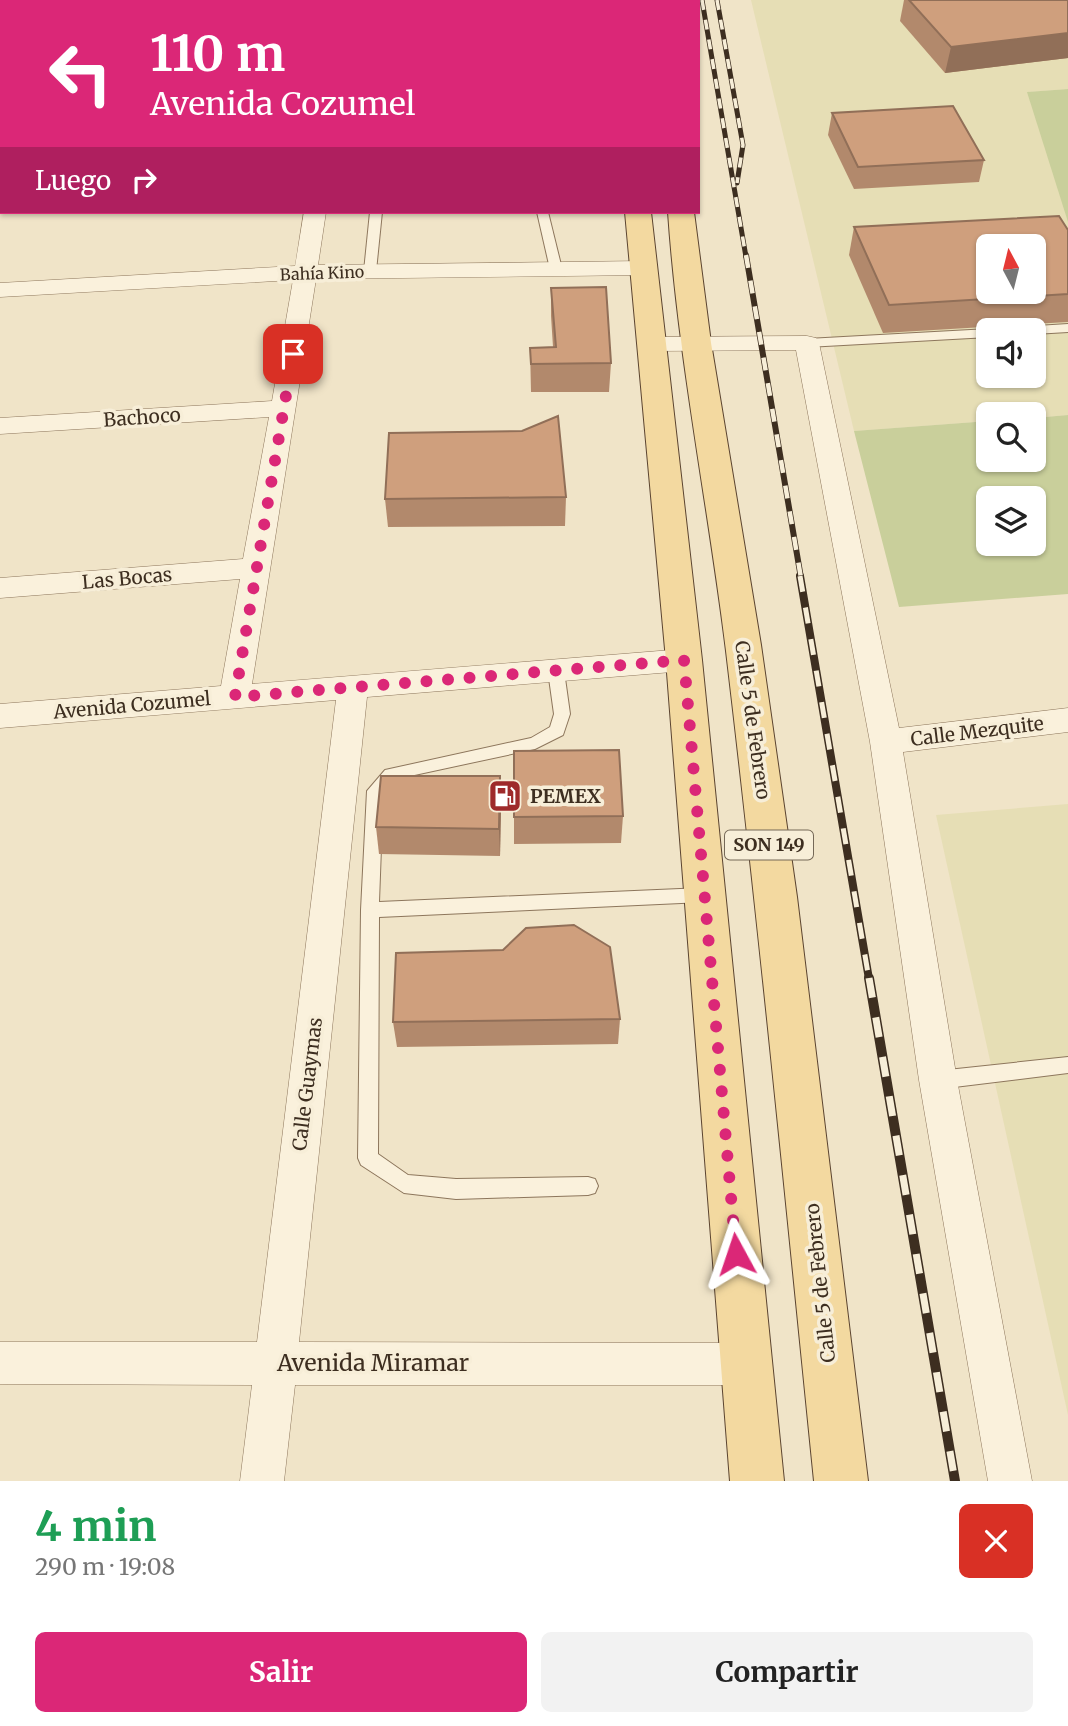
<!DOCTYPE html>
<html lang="es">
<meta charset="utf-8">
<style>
:root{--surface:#fff;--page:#f2f2f2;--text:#222;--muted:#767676;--accent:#db2777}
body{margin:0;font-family:Merriweather,serif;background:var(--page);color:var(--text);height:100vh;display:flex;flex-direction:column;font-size:26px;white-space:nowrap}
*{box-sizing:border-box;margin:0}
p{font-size:23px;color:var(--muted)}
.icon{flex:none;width:38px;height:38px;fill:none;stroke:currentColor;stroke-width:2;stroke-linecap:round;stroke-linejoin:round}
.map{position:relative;height:1481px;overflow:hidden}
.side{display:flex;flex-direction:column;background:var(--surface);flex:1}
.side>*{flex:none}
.top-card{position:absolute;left:0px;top:0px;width:700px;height:214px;box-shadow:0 2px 5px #0004;background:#db2777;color:#fff;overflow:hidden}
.needle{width:46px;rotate:353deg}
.fabs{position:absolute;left:976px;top:234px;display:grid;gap:14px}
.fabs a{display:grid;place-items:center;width:70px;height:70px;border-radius:10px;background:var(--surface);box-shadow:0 2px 5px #0004;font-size:35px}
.pin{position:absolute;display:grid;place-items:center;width:60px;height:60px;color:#fff;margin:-30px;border-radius:14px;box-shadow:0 4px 10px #0006}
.me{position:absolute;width:77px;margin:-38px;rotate:355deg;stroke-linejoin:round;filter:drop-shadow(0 0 5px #0008)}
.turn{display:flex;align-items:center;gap:24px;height:147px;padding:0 35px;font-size:32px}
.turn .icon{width:91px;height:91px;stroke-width:2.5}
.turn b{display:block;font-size:49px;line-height:60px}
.then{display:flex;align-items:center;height:66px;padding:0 35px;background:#0003;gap:14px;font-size:26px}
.round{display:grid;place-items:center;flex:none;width:74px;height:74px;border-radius:10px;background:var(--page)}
.summary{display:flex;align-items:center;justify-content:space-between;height:119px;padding:0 35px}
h1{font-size:42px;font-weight:700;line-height:52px;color:#1e9e55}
.primary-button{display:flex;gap:14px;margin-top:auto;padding:14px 35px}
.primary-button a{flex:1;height:80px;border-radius:10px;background:var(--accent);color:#fff;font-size:28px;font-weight:700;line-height:80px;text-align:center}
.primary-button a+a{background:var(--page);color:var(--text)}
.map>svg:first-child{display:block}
.farmland{fill:#e6deb5;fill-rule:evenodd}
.green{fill:#c9cf9b;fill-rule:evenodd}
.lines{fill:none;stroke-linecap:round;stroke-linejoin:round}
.service-casing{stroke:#8d765c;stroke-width:2}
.minor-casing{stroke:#8d765c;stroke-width:1}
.primary-casing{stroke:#5b4430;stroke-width:2}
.service{fill:#faf1dc;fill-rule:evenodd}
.minor{fill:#faf1dc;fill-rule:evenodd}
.primary{fill:#f3d9a0;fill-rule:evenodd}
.rail-far3-casing{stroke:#3d2e20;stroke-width:5}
.rail-far2-casing{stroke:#3d2e20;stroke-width:6}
.rail-far1-casing{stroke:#3d2e20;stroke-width:8}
.rail-casing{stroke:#3d2e20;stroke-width:10}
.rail-far3{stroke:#f7eed8;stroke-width:3.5;stroke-dasharray:10;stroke-linecap:butt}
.rail-far2{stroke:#f7eed8;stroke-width:4.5;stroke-dasharray:13;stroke-linecap:butt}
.rail-far1{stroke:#f7eed8;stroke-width:5;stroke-dasharray:16;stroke-linecap:butt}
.rail{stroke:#f7eed8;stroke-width:7;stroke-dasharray:20;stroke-linecap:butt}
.wall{fill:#b2896c}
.shaded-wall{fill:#916f58}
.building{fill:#cf9f7d;stroke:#916f58;stroke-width:2;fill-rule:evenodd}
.route{stroke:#db2777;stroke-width:12;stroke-dasharray:0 21.6}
.labels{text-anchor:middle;stroke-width:7;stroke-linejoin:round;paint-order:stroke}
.far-street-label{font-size:16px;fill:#3d2e20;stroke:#f7eed8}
.shield{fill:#f7eed8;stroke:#756857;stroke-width:2}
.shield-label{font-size:18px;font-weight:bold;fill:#3d2e20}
.street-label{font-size:19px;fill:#3d2e20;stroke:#f7eed8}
.poi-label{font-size:19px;font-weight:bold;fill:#3d2e20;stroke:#f7eed8;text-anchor:start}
.near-street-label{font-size:23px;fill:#3d2e20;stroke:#f7eed8}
</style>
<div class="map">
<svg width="1068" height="1481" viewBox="0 0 1068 1481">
<rect width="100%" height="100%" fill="#f0e4c8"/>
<g class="farmland">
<path d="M751,0h317v89l-40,3 40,93v230l-34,3v-3h-45v6l-135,10zM989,247h45v45h-45zM989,331h45v45h-45z"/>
<path d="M1068,804v611l-132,-600z"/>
</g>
<g class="green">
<path d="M0,0h332l-330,2 -2,16z"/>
<path d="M1068,89v133l-41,-130z"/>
<path d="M1068,415v179l-169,13 -45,-176 135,-10v39h45v-42zM989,499h45v45h-45z"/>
</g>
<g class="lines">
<defs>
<g id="service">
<path d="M370,212h12l-6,59 -6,3 -6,-3z"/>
<path d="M537,212h11l14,57 -2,2 -10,-2z"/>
<path d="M1068,324v8l-34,2v-3h-19l6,-4z"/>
<path d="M989,329l4,2h-4v6l-182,10 -6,-4 6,-4z"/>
<path d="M556,665l8,6 6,43 -7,21 -28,14 -139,30 -13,14 -4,109 324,-14 6,2 3,5 -3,5 -6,2 -324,15 -1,237 30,21 48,4 132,-2 7,2 3,7 -3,7 -7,2 -132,4 -52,-6 -43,-28 -3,-7 3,-248 6,-119 18,-21 146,-32 19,-11 4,-13 -6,-43z"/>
<path d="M1068,1057v16l-130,16 -7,-3 -2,-6 2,-6 7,-3z"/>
</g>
<g id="minor">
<rect x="0" y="99" width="2" height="12"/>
<rect x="0" y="177" width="2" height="12"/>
<path d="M304,212h22l-8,53 326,-4 8,2 4,5 -4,5 -8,2 -328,4 -64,405 432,-35 11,3 4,8 -4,8 -11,3 -317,26 -68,645 447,1 15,6 6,15 -6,15 -15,6h-451l-11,96h-44l12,-96 -252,-1v-42h257l79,-642 -336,28v-24l221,-18 19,-107 -240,19v-20l243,-19 26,-142 -269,17v-16l272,-17 21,-121 -293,17v-14l295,-17z"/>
<path d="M807,336l9,2 3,5 80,385 169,-20v24l-165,20 54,328 75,401h-44l-69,-401 -49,-338 -74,-392 -143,1 -9,-2 -3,-5 3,-5 9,-2z"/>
</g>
<g id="primary">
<rect x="608" y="0" width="22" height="2"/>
<rect x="644" y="0" width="22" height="2"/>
<path d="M625,212h26l51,448 82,821h-54l-64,-821z"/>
<path d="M668,212h26l17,131 50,302 36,252 71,584h-54c-28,-277 -55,-554 -88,-830 -18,-147 -48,-292 -58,-439z"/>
</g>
</defs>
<use href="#service" class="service-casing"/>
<use href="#minor" class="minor-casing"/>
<use href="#primary" class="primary-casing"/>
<use href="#service" class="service"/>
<use href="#minor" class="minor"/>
<use href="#primary" class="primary"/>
<defs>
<g id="rail-far3">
<path d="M702,0l44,257"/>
<path d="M717,0l26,145 -6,38"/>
</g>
<path id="rail-far2" d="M746,255l55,323"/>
<path id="rail-far1" d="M800,576l69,403"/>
<path id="rail" d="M869,978l86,503"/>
</defs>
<use href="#rail-far3" class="rail-far3-casing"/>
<use href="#rail-far2" class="rail-far2-casing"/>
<use href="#rail-far1" class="rail-far1-casing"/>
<use href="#rail" class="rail-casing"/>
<use href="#rail-far3" class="rail-far3"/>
<use href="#rail-far2" class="rail-far2"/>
<use href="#rail-far1" class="rail-far1"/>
<use href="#rail" class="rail"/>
</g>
<g class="wall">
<path d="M904,0h164v58l-123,15 -45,-52z"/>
<path d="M832,113l152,47 -5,22 -125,7 -26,-54z"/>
<path d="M854,227l214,3v92l-185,11 -34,-78z"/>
<path d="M551,288l60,75 -2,29h-78l-1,-44 23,-1 -2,-31z"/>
<path d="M566,497l-1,29 -177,1 -3,-28z"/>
<path d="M500,776l1,27 -1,53 -121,-2 -3,-27z"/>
<path d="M623,816l-2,27 -107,1v-27z"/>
<path d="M620,1019l-2,25 -221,3 -4,-25z"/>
</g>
<g class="shaded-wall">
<path d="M1068,33v25l-123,15 6,-26z"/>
<path d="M500,776l1,27 -1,53 -1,-27z"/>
</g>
<g class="building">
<rect x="365" y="0" width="213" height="2"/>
<path d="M909,0h159v33l-117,14z"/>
<path d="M953,106l31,54 -126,7 -26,-54z"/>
<path d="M1059,216l9,14v64l-179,11 -35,-78zM989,247h45v45h-45z"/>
<path d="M606,287l5,76 -80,1 -1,-16 26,-1 -5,-59z"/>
<path d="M558,416l8,81 -181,2 4,-66 133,-2z"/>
<path d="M619,750l4,66 -109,1v-66z"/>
<path d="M381,776h119l-1,53 -123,-2z"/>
<path d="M574,925l36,22 10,72 -227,3 3,-69 107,-3 23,-22z"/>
</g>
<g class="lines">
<path class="route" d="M293,354l-58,343 449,-37 52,594"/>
</g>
<defs>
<symbol id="fuel-square" viewBox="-11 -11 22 22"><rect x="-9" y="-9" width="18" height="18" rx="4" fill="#9e2a2b" stroke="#f7eed8"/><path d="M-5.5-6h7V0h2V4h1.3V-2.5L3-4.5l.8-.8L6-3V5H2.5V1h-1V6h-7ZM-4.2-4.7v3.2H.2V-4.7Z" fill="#fff"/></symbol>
</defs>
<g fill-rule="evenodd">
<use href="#fuel-square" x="486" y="777" width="38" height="38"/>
</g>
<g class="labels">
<g class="far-street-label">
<text transform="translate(322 273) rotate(-2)" y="6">Bahía Kino</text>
</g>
<rect class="shield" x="725" y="830.5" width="88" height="29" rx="5"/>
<g class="shield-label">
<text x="769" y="851">SON 149</text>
</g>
<g class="street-label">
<text transform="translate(142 417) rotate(-4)" y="7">Bachoco</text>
<text transform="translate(127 578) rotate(-5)" y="7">Las Bocas</text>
<text transform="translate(132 705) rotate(-5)" y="7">Avenida Cozumel</text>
<text transform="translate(753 720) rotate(82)" y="7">Calle 5 de Febrero</text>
<text transform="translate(977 731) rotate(-7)" y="7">Calle Mezquite</text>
<text transform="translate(307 1084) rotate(-83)" y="7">Calle Guaymas</text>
<text transform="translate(820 1283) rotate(-96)" y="7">Calle 5 de Febrero</text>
</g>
<g class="poi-label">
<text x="530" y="803">PEMEX</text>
</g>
<g class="near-street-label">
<text x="373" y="1371">Avenida Miramar</text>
</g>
</g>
</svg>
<div class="fabs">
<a><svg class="needle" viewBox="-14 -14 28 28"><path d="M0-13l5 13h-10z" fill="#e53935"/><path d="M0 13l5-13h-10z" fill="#767676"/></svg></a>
<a><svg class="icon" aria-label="sound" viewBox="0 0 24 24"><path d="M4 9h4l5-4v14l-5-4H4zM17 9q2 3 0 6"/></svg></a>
<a><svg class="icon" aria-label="search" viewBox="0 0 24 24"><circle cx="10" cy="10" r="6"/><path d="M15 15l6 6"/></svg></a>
<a><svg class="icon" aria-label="layers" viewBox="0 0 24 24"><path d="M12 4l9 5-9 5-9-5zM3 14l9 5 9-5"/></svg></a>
</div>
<div class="pin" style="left:293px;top:354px;background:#d93025"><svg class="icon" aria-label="arrive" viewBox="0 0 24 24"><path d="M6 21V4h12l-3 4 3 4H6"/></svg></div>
<svg class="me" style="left:736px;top:1254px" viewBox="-20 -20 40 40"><path d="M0-17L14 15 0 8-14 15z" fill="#db2777" stroke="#fff" stroke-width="4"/></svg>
<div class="top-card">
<div class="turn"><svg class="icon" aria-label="left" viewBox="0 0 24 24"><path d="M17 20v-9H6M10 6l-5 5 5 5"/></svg><div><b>110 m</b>Avenida Cozumel</div></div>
<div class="then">Luego<svg class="icon" aria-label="right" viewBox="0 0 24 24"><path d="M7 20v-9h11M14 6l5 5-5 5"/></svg></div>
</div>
</div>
<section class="side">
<div class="summary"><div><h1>4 min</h1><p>290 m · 19:08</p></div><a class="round" style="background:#d93025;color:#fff"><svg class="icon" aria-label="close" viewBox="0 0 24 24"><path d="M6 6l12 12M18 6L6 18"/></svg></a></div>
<div class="primary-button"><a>Salir</a><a>Compartir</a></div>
</section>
